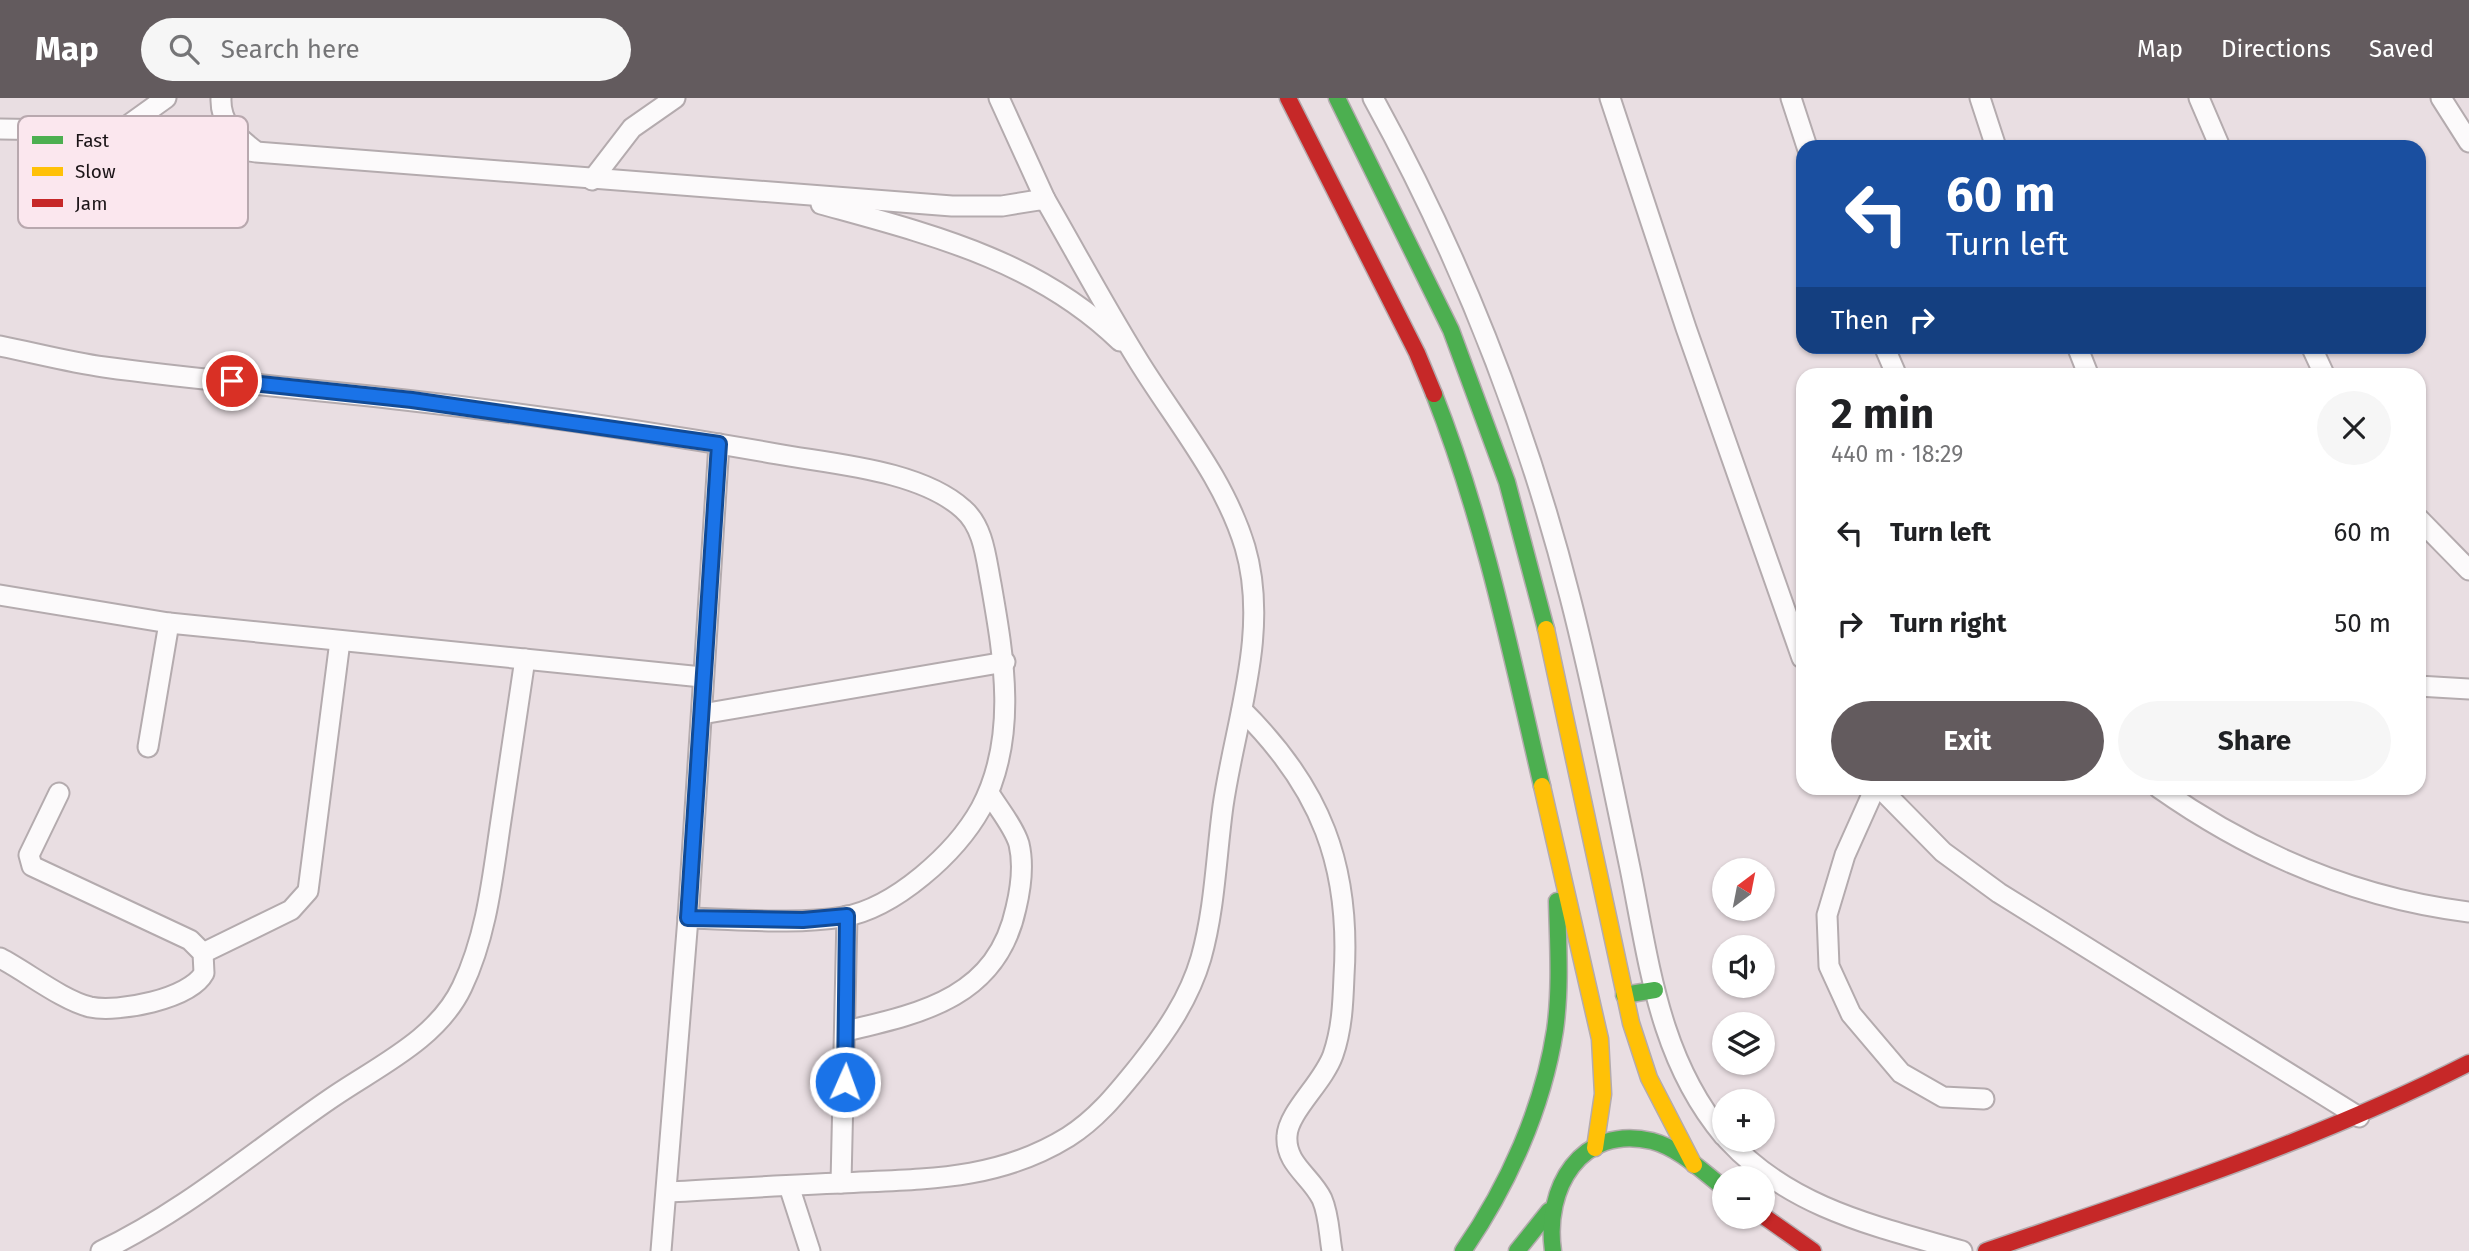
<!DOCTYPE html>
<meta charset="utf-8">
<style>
:root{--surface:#fff;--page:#f6f6f6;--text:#202124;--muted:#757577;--accent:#635b5e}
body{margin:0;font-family:"Fira Sans",sans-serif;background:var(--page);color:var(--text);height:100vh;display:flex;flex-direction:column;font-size:26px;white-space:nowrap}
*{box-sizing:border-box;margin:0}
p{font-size:23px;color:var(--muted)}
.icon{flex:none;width:38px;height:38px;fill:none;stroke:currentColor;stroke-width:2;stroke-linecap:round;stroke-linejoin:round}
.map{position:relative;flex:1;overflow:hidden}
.sheet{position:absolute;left:1796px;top:270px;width:630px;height:427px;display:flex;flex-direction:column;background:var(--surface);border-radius:21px;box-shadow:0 2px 5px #0004}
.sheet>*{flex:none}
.banner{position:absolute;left:1796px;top:42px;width:630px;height:214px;border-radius:21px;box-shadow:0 2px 5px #0004;background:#1a4fa0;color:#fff;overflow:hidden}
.needle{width:46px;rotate:32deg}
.fabs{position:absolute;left:1712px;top:760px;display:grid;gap:14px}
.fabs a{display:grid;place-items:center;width:63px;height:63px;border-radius:50%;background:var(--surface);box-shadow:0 2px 5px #0004;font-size:35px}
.pin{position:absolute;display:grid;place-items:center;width:60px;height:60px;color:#fff;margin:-30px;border:4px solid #fff;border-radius:50%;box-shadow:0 2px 7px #0007}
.me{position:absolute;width:77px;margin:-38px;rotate:2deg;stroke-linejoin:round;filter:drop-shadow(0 0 5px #0008)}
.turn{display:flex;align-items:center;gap:24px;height:147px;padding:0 35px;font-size:32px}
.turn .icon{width:91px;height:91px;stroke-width:2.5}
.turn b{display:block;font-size:49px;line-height:60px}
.then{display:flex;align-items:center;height:66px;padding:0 35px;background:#0003;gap:14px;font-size:26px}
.round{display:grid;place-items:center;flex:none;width:74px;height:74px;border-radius:37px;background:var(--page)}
.summary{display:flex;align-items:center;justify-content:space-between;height:119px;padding:0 35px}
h1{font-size:42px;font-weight:700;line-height:52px}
.button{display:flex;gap:14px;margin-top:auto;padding:14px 35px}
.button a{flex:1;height:80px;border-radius:42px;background:var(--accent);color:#fff;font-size:28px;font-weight:700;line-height:80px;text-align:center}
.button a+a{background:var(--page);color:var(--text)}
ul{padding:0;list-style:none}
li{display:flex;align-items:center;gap:21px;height:91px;padding:0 35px}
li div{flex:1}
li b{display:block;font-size:26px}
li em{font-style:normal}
header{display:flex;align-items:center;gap:42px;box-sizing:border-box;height:98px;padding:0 35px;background:var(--accent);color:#fff}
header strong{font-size:33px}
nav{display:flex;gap:38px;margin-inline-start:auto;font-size:24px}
.search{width:490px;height:63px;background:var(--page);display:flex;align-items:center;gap:18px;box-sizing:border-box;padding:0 24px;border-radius:38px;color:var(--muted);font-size:26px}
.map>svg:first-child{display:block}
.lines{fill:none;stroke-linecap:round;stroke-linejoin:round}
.street-casing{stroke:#b4abae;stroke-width:23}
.fast-casing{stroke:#b4abae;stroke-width:19}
.slow-casing{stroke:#b4abae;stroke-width:19}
.jam-casing{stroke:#b4abae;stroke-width:19}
.street{stroke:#fcfafb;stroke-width:19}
.fast{stroke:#4caf50;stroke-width:16}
.slow{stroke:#ffc107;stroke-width:16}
.jam{stroke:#c62828;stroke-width:16}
.route-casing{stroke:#114b97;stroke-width:18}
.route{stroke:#1a73e8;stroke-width:12}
.key{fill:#fbe7ee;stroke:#b8a8ae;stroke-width:2}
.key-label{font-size:19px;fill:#1b1417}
</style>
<header>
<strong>Map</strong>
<div class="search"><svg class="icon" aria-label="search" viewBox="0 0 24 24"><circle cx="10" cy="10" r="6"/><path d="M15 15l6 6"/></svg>Search here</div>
<nav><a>Map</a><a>Directions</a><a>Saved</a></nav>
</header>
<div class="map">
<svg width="2469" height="1153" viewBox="0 0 2469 1153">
<rect width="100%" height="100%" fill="#e9dee2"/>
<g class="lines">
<defs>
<g id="street">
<path d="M221,0c-1,25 14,37 33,52"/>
<path d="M999,0l46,101"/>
<path d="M1373,0c86,156 153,326 197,499 23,89 41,180 60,271 19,94 29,191 94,268"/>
<path d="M1610,0l76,230 116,330"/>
<path d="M1791,0l16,49"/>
<path d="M1980,0l16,49"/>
<path d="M2199,0l21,49"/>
<path d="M2441,0l28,44"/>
<path d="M0,31l120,2 136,21 696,54h50l43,-7c30,52 59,106 91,158 37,61 88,120 109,190 25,85 -10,175 -22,259 -7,51 -8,102 -22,152 -12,41 -35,74 -61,107 -22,27 -42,53 -72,72 -71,44 -145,42 -226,46 -58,2 -116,6 -175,9"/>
<path d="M120,33l46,-33"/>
<path d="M592,82l40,-52 43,-30"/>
<path d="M821,106c108,30 216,56 299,137"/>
<path d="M0,248c35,7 69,16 104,21 100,14 201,21 301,33 124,14 249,32 372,54 55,10 143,16 186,55 21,18 23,50 28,75 13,74 27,154 -10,224 -25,45 -86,100 -138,109 -50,8 -104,2 -155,1"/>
<path d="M1884,248l12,28"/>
<path d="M2077,248l11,28"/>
<path d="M2311,248l13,28"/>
<path d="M2418,420l51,52"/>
<path d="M0,497l169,28 533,54"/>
<path d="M2418,588l51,3"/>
<path d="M1242,612c79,78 109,156 102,266 -1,27 -2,53 -11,79 -10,28 -45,57 -46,81 -2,28 24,40 35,63 7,16 7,35 10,52"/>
<path d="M702,616l303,-52"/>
<path d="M148,649l21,-124"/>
<path d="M1875,690l-30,67 -18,60 2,51 22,48 50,59 42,24 41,2"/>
<path d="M1880,690l63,64 56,41 360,224"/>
<path d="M2159,690c94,66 196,110 310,124"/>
<path d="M203,855l88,-43 17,-19 32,-250"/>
<path d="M0,860c27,14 62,42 90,49 28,6 100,-8 114,-34l-1,-20 -13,-13 -158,-74 -3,-11 30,-62"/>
<path d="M846,933c77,-18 151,-34 170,-123 5,-21 8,-43 3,-64 -5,-17 -21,-36 -30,-51"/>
<path d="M1727,1041c63,69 148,87 235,112"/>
<path d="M841,1085l6,-267"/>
<path d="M789,1088l21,65"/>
<path d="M101,1153c84,-40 153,-100 229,-152 46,-32 107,-59 132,-112 24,-50 30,-105 38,-160 8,-56 17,-112 25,-168"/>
<path d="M661,1153l27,-333 31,-474"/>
</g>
<g id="fast">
<path d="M1337,0l114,232 56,152 39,147"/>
<path d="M1434,296c50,127 77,259 108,392"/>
<path d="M1624,897l31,-5"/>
<path d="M1463,1153c45,-65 80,-143 92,-221 6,-43 3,-86 2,-129"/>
<path d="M1517,1153l32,-40"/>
<path d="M1553,1153c-9,-62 27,-127 99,-110 27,7 50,30 72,47"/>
</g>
<g id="slow">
<path d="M1546,531l85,394 18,55 45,87"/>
<path d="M1542,688l58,253 3,55 -8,54"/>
</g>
<g id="jam">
<path d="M1288,0l129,255 17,41"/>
<path d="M1762,1117l51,36"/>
<path d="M1986,1153c164,-56 328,-109 483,-188"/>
</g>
</defs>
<use href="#street" class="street-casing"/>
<use href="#fast" class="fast-casing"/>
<use href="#slow" class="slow-casing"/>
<use href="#jam" class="jam-casing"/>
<use href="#street" class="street"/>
<use href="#fast" class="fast"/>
<use href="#slow" class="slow"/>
<use href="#jam" class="jam"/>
</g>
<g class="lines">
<defs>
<path id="route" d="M232,283l180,19 307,44 -31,474 115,2 44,-4 -2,166"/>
</defs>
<use href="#route" class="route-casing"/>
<use href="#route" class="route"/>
</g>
<rect x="18" y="18" width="230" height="112" rx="10" class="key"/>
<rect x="32" y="38" width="31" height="8" fill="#4caf50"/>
<rect x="32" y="69" width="31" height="9" fill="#ffc107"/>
<rect x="32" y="101" width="31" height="8" fill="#c62828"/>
<g class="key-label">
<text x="75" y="49">Fast</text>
<text x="75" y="80">Slow</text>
<text x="75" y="112">Jam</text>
</g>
</svg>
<div class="fabs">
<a><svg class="needle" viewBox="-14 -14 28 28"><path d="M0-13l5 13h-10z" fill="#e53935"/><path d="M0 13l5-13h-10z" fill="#757577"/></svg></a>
<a><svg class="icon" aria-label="sound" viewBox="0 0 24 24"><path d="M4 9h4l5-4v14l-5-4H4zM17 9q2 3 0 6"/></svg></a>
<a><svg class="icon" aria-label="layers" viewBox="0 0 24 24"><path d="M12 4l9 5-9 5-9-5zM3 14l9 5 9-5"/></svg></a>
<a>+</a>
<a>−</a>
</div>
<div class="pin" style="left:232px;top:283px;background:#d93025"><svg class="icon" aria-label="arrive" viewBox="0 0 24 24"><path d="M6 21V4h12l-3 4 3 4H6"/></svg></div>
<svg class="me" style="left:845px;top:984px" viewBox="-20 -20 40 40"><circle r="17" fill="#1a73e8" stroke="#fff" stroke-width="3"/><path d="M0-11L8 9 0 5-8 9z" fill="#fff"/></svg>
<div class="banner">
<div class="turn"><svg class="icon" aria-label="left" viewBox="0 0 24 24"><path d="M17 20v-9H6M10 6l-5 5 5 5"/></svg><div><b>60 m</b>Turn left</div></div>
<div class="then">Then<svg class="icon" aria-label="right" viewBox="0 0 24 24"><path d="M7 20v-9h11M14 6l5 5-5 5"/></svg></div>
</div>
<section class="sheet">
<div class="summary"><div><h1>2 min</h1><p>440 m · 18:29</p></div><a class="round"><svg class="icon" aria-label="close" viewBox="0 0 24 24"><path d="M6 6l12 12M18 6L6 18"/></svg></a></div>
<ul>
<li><svg class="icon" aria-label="left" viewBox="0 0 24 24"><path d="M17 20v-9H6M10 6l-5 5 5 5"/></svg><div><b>Turn left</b></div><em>60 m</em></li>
<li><svg class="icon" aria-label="right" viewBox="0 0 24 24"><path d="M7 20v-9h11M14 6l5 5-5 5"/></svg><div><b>Turn right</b></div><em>50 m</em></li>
</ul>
<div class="button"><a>Exit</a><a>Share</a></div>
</section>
</div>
